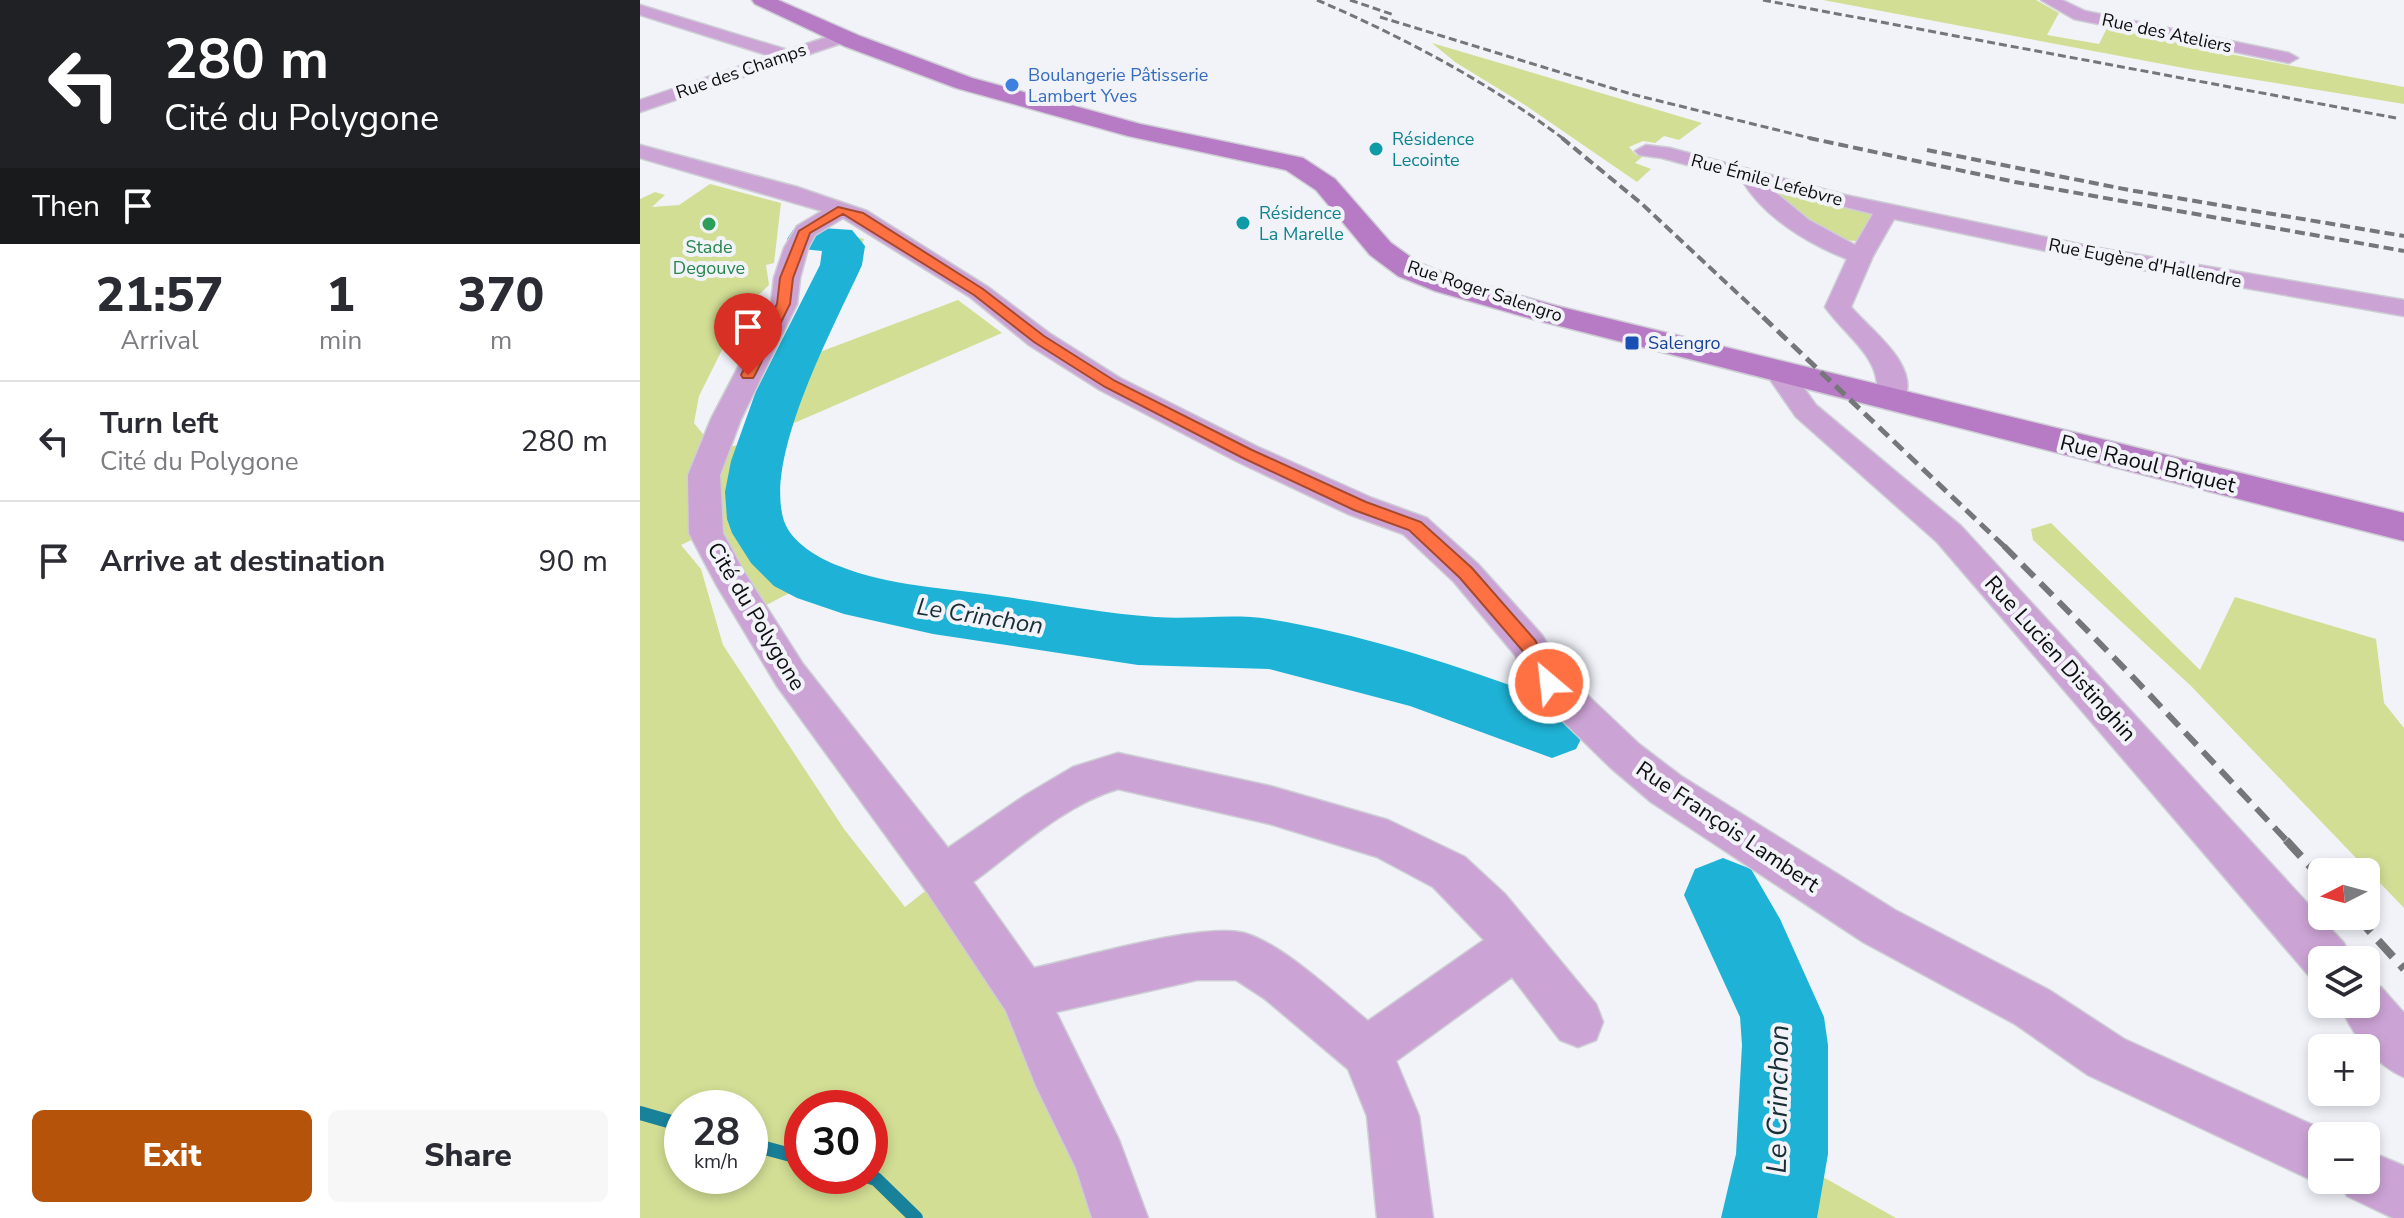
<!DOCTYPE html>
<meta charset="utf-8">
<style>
:root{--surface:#fff;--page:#f7f7f7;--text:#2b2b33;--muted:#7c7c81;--line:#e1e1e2;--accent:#b45309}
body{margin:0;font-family:"Nunito Sans",sans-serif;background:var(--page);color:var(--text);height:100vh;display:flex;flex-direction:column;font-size:30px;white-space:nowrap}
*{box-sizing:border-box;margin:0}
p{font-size:26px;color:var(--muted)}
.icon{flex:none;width:44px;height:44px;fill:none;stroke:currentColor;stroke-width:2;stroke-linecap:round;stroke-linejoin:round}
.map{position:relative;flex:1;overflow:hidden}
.details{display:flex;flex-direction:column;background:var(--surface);width:640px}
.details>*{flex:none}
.guide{background:#202124;color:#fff;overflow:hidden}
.needle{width:52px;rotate:264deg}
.buttons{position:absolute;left:1668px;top:858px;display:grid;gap:16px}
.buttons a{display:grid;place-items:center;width:72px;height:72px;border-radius:12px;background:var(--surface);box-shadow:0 4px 12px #0003;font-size:40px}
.speed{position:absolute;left:24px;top:1090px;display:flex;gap:16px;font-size:40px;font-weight:700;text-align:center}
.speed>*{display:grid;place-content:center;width:104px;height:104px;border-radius:50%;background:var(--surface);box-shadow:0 4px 12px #0003;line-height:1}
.speed small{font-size:20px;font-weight:400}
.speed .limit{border:12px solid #d22;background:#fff;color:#111}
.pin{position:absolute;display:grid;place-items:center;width:68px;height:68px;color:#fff;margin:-82px -34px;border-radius:50% 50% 50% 0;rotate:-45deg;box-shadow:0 0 8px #0007}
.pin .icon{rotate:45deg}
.me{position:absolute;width:88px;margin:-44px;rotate:332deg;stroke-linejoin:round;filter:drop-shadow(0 0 6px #0008)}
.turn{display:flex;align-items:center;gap:28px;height:168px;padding:0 32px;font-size:36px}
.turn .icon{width:104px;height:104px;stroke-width:2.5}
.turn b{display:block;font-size:56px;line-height:68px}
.then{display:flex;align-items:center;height:76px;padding:0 32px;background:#0003;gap:16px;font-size:30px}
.eta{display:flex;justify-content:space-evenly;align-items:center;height:136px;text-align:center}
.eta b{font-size:48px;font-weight:800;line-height:56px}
.cta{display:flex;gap:16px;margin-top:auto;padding:16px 32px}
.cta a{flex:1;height:92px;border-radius:12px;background:var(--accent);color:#fff;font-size:32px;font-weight:800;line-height:92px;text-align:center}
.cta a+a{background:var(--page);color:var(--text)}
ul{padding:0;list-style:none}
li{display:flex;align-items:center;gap:24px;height:120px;padding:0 32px;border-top:2px solid var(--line)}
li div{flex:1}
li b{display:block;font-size:30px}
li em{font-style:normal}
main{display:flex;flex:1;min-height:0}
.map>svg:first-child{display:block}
.green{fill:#d2de94;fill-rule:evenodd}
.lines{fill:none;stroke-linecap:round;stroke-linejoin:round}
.stream{stroke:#19829b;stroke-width:14}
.river{fill:#1eb3d6;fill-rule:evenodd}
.street-casing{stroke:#cdced4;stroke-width:3}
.secondary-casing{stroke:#cdced4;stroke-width:3}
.street{fill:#cca3d5;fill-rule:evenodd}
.secondary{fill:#b77ac4;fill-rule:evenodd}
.rail-far4{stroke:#75767a;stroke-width:3;stroke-dasharray:8 4;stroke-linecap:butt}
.rail-far3{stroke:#75767a;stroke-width:4;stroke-dasharray:10 5;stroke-linecap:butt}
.rail-far2{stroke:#75767a;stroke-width:5;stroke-dasharray:13 7;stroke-linecap:butt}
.rail-far1{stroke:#75767a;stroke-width:6;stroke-dasharray:17 9;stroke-linecap:butt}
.rail{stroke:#75767a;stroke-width:8;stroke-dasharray:22 11;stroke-linecap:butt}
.route{fill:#ff7043;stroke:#a6492c;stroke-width:2}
.shop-dot{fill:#3f7fe0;stroke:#f1f3f9;stroke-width:3}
.culture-dot{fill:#0f9aa8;stroke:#f1f3f9;stroke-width:3}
.leisure-dot{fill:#2e9e5b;stroke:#f1f3f9;stroke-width:3}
.transit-dot{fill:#1a4fb4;stroke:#f1f3f9;stroke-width:3}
.labels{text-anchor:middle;stroke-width:8;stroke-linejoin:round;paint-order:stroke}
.far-street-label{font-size:18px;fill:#0e0e10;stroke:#f1f3f9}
.far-shop-label{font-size:18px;fill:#366cbe;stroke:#f1f3f9;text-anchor:start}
.far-culture-label{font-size:18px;fill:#0d838f;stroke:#f1f3f9;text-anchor:start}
.far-leisure-label{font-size:18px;fill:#27864d;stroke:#f1f3f9}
.far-transit-label{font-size:18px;fill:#164399;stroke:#f1f3f9;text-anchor:start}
.street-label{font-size:22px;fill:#0e0e10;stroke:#f1f3f9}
.water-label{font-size:24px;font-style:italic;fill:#182e35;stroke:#f1f3f9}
.near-water-label{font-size:28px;font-style:italic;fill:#182e35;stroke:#f1f3f9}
</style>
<main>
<section class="details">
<div class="guide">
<div class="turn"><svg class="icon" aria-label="left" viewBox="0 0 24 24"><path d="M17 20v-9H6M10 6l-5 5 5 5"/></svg><div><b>280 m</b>Cité du Polygone</div></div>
<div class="then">Then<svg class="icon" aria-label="arrive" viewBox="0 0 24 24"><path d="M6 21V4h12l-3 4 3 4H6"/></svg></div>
</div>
<div class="eta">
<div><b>21:57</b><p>Arrival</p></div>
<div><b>1</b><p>min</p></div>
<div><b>370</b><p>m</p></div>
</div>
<ul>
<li><svg class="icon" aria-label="left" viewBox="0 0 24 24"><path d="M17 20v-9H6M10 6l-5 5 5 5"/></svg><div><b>Turn left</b><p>Cité du Polygone</p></div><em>280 m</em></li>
<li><svg class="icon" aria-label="arrive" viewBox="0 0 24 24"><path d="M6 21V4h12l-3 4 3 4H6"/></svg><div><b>Arrive at destination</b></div><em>90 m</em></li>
</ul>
<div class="cta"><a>Exit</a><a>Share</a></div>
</section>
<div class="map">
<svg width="1764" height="1218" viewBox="0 0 1764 1218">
<rect width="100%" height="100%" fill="#f1f3f9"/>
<g class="green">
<path d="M1183,0h213l23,13 -12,22 52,9 9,-18 95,23 201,38v17l-215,-35z"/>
<path d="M792,43l270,80 -23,17 -15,-4 -9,7 -12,-2 -14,6 7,8 7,1 -8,7 16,6 -14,13 -112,-77 -70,-43z"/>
<path d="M70,184l71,19 -7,60 -8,2 3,20 -28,27 -42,84 -5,27 21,26 31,-5c22,-67 62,-126 85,-193l-8,-6 -22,1 5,-12 38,-1 20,6 -55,117 149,-56 44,33 -224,97 -13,77c2,20 14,45 30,57 32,25 89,30 128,36 75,13 151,28 227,34 42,3 86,0 128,6 94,14 181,55 274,75l2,21 -165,-60 -112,-28 -132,1 -100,-9 -210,-43 -32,-11 -50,26 -47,-79 -25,12 20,24 22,76 121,184 61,78 38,-30 177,341h-480v-1019l15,-7 10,3 -13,12 27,-2zM42,1108h68v68h-68zM162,1108h68v68h-68z"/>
<path d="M1137,189l90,22 7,6 -15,24 -21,-1 -67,-47z"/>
<path d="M1411,523l149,147 35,-73 141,42 8,64 20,25v180l-213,-222 -158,-146 -2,-11z"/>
<path d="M1089,894l49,98 7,53 -3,109 114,64h-146c13,-62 30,-151 16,-213 -9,-39 -33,-71 -49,-106z"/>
</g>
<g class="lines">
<g class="stream">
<path d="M0,1113l42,12"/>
<path d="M110,1144l52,14"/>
<path d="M227,1176l9,3 40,39"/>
</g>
<g class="river">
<path d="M168,227l44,3 13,16 -3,19c-27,60 -99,191 -78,256 8,22 34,37 55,45 49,20 108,22 160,30 52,7 103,17 156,21 38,3 76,-4 114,2 105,17 207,53 307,90l10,20 -10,20 -24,9 -142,-52 -141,-37 -131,-4 -205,-31 -89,-20 -47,-16 -23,-12 -23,-23 -19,-30 -5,-14 -2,-27 6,-31 25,-70 64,-126 2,-14 -29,-3 -6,-9 6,-9z"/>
<path d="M1083,858l28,11 29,50 44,98 4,28v109l-11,64h-96l15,-64 6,-109 -2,-28 -56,-122 11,-26z"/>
</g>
<defs>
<g id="street">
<path d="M1401,0h21l23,11 204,42 9,5 -9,5 -215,-44z"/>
<path d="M0,5l148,45 54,-18 9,5 -3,4 -208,71v-12l130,-44 -130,-41z"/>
<path d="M0,145l157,42 70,24 121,76 61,46 71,45 138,69 114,51 55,20 51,46 64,71 21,37 76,72 42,32 214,134 154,80 75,49 213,97h-15v44h10l-10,4 -19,-8 -215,-101 -73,-51 -152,-82 -212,-140 -40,-34 -76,-74 -20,-39 -61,-73 -51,-48 -55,-20 -112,-53 -136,-71 -71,-45 -59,-48 -127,-79 -28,17 -7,13 -8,30 -3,26 -56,115 -21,56 3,58 20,37 60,94 145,184 76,-52 49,-29 45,-14 152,33 118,34 77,37 40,37 91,110 7,18 -7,18 -18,7 -18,-7 -48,-63 -116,84 23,55 14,102h-56l-10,-102 -19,-47 -83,-70 -29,-19h-39l-141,32 63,128 29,78h-56l-16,-50 -40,-82 -30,-75 -79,-119 -150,-206 -60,-100 -28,-53 -1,-58 23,-56 60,-115 3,-26 10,-30 13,-22 25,-15 -182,-53zM478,789l152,35 107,33 56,30 51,53 -116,81c-32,-26 -85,-77 -124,-88 -42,-11 -163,25 -210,35l-61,-86c45,-33 91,-77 145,-93z"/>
<path d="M1006,145l24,3 175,47 253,53 306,52v16l-306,-54 -204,-43 -21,37 -22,51c20,24 75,62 50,98l-10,3 -10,-3 -5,-6c9,-40 -31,-63 -51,-92l22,-48c-38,-15 -84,-42 -105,-79l-80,-22 -23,-3 -4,-4zM1130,188l103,26 -18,31 -46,-25z"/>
<path d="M1143,363l10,2 6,16 17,24 145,121 383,417 7,17h-29v22l-12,-5 -373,-435 -141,-125 -25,-36 -2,-10 4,-6z"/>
<path d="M1726,980l15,7 23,26v64c-29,-12 -53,-44 -64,-73h26z"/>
<path d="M1726,1150l38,16v52h-11l-46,-22 -7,-16h26z"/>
</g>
<path id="secondary" d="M112,0h26l82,36 112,42 168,46 163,34 32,21 56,64 28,20 38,15 100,28 847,207v28l-868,-221 -101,-29 -37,-15 -28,-21 -54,-65 -30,-20 -158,-34 -172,-48 -112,-42 -89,-42z"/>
</defs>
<use href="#street" class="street-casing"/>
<use href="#secondary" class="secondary-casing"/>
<use href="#street" class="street"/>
<use href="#secondary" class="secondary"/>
<g class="rail-far4">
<path d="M677,0c88,38 171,82 248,140"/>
<path d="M710,0l44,15"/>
<path d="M1123,0l633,118"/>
<path d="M740,17l251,77 187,46"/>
</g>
<g class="rail-far3">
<path d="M922,138l80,66 123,115"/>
<path d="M1169,138l206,44 389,69"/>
<path d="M1287,150l202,40 275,46"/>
</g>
<path class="rail-far2" d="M1123,317l243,231"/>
<path class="rail-far1" d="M1364,546l127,129 157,167"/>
<g class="rail">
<path d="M1646,840l36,39"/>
<path d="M1716,916l48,53"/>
</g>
</g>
<path class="route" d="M198,207l25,6 120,76 61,47 71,45 137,69 114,52 55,20 51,46 63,72 23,43 -3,6h-13l-20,-39 -62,-72 -51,-48 -55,-20 -113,-53 -136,-70 -71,-45 -60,-47 -131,-81 -33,19 -17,45 -3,26 -35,71 -2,3h-10l-2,-3 36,-71 3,-26 19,-47z"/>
<circle class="shop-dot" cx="372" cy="85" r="8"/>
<g class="culture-dot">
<circle cx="736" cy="149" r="8"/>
<circle cx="603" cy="223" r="8"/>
</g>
<circle class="leisure-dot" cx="69" cy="224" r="8"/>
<rect class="transit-dot" x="984" y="335" width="16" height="16" rx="4"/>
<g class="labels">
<g class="far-street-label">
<text transform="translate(1527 33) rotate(12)" y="6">Rue des Ateliers</text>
<text transform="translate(101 71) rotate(-19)" y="6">Rue des Champs</text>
<text transform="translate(1127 180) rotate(15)" y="6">Rue Émile Lefebvre</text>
<text transform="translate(1505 263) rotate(11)" y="6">Rue Eugène d'Hallendre</text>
<text transform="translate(845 291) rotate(18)" y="6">Rue Roger Salengro</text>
</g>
<g class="far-shop-label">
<text x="388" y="81">Boulangerie Pâtisserie<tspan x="388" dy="21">Lambert Yves</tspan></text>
</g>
<g class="far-culture-label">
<text x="752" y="145">Résidence<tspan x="752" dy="21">Lecointe</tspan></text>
<text x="619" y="219">Résidence<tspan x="619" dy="21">La Marelle</tspan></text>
</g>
<g class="far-leisure-label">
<text x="69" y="253">Stade<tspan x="69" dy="21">Degouve</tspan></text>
</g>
<g class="far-transit-label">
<text x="1008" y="349">Salengro</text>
</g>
<g class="street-label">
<text transform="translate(1508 463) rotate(14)" y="8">Rue Raoul Briquet</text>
<text transform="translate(117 616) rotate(59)" y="8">Cité du Polygone</text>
<text transform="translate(1421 658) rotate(48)" y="8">Rue Lucien Distinghin</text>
<text transform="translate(1088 826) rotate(34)" y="8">Rue François Lambert</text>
</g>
<g class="water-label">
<text transform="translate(340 616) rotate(9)" y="8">Le Crinchon</text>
</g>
<g class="near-water-label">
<text transform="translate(1137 1099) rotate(-89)" y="10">Le Crinchon</text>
</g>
</g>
</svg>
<div class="buttons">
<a><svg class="needle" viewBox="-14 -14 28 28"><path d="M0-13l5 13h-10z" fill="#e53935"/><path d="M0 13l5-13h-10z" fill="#7c7c81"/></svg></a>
<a><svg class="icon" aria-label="layers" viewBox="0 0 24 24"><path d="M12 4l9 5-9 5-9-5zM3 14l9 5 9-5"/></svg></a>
<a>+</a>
<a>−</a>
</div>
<div class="speed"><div>28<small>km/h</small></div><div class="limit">30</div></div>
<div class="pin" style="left:108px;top:375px;background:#d93025"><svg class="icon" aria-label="arrive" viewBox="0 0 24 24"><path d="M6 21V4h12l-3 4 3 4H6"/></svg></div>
<svg class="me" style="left:909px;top:683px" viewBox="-20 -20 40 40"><circle r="17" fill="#ff7043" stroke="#fff" stroke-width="3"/><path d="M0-11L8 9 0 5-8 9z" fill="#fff"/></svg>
</div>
</main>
